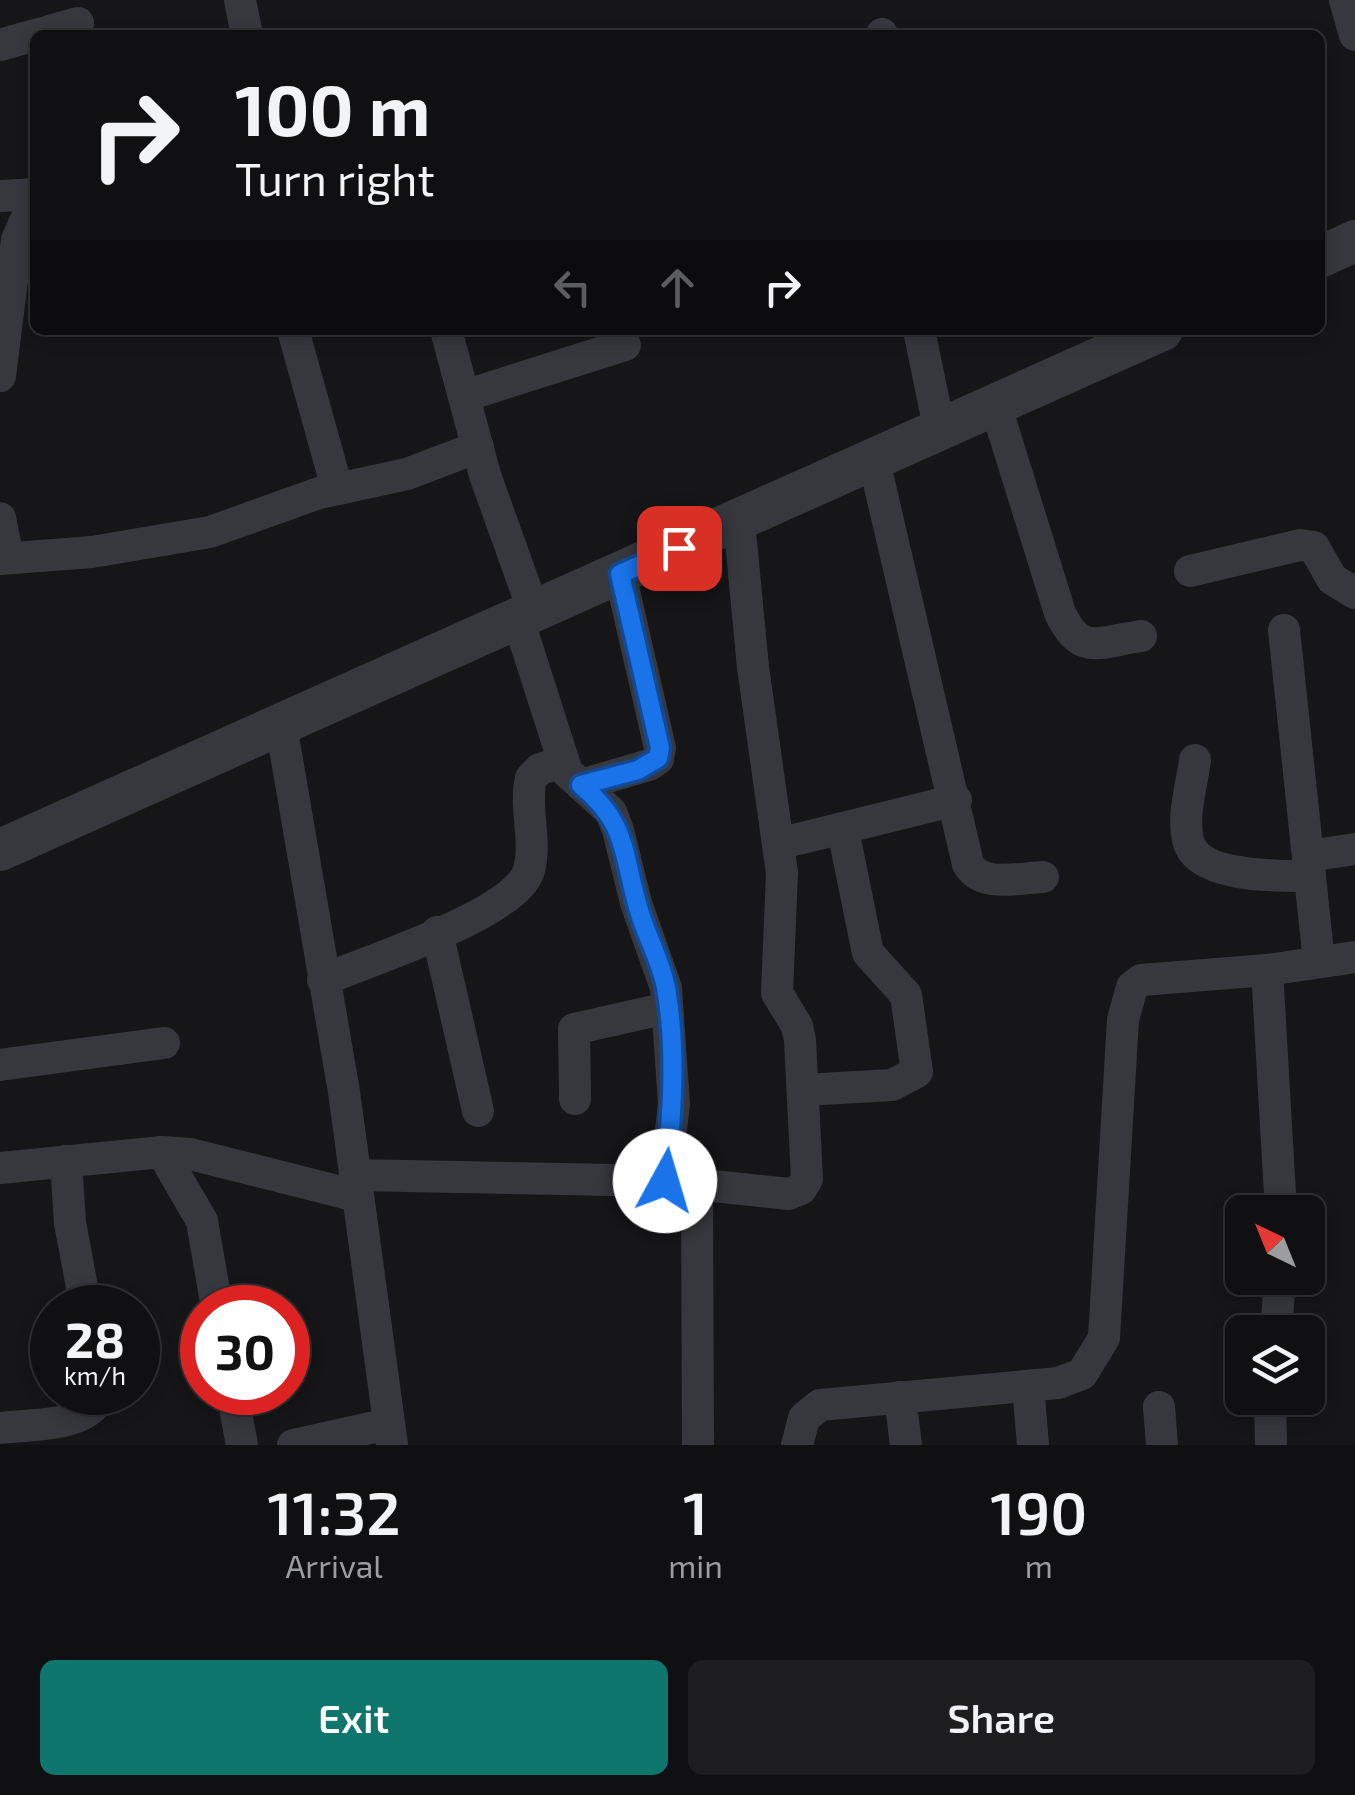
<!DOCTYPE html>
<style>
:root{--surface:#101012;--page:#1e1e20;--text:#f1f3f6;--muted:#9c9d9f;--line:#303032;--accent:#0f766e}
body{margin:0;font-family:"Exo 2",sans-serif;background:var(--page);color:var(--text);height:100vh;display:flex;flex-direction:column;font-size:38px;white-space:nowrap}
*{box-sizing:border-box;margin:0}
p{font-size:32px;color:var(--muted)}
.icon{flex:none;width:55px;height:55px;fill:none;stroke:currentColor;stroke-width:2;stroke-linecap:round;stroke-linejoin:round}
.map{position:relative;height:1445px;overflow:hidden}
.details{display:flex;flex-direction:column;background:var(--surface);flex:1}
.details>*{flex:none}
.top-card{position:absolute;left:30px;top:30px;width:1295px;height:305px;border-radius:15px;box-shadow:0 5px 15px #0003,0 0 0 2px var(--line);background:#101012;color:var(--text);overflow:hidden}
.needle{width:65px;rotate:317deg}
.fabs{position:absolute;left:1225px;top:1195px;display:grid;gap:20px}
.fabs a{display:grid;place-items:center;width:100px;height:100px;border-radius:15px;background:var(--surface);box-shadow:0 5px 15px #0003,0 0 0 2px var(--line);font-size:50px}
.speed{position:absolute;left:30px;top:1285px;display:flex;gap:20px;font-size:50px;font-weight:700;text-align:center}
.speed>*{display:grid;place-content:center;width:130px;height:130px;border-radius:50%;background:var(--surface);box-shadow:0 5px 15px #0003,0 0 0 2px var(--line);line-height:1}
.speed small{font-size:25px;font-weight:400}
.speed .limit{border:15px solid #d22;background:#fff;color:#111}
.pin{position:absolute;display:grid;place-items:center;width:85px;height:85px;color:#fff;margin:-42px;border-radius:20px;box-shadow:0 5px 15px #0006}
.me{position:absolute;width:110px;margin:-55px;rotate:6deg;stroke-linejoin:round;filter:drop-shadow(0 0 8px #0008)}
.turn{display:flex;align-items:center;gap:35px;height:210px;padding:0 40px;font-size:45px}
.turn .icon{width:130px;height:130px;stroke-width:2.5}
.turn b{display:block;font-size:70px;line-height:85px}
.lanes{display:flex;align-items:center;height:95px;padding:0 40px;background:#0003;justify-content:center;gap:50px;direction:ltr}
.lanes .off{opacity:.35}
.eta{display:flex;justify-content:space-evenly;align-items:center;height:170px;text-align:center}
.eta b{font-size:60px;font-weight:600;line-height:70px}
.action{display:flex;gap:20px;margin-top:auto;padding:20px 40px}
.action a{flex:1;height:115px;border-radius:15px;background:var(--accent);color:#fff;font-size:40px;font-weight:600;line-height:115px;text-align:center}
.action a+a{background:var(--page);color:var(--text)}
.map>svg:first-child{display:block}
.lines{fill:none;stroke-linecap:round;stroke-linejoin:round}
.minor{stroke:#37383d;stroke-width:32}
.tertiary{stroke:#37383d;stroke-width:42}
.route-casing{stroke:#114b97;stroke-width:25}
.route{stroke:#1a73e8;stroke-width:18}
</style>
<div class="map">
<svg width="1355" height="1445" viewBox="0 0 1355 1445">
<rect width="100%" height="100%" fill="#161618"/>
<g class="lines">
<g class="minor">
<path d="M240,0l7,35"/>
<path d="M1345,0l10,35"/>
<path d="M882,34v1"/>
<path d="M36,35l42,-12"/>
<path d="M0,45l35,-10"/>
<path d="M0,196l35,-2"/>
<path d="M293,330l44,158"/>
<path d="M446,330l39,145 49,137"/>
<path d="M919,330l21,102"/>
<path d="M0,376l17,-136 18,-41"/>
<path d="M464,396l161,-51"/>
<path d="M996,407l64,206c21,44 38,29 81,23"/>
<path d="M874,461l94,403c13,24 50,14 75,13"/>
<path d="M0,518l8,40"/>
<path d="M0,559l92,-7 118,-20 109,-39 88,-19 71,-27"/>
<path d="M1190,571l110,-26 14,2 18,32 23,14"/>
<path d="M518,619l49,153 44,40 7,18 18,73 30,85 8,116 -9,77"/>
<path d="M1284,630l35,332"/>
<path d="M281,725l63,367 48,353"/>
<path d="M1195,760c-3,24 -13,56 -7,80 8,38 90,36 122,36"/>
<path d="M581,785l68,-20 9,-6 2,-11 -40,-174"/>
<path d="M778,844l178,-44"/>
<path d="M1308,856l47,-7"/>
<path d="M437,932l41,179"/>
<path d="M1267,970l14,242"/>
<path d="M323,980c44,-19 194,-66 206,-110 8,-30 -5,-62 2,-92l9,-9 23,-7"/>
<path d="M0,1065l164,-22"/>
<path d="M804,1090l88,-5 25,-13 -11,-77 -38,-42 -25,-123"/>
<path d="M575,1099l-1,-70 93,-21"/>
<path d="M162,1152l40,69 15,87"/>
<path d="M66,1161l4,62 16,85"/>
<path d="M0,1168l162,-16 28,2 167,42"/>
<path d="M355,1175l310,6 124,13 12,-5 6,-10 -7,-139 -3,-14 -20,-33 5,-120 -29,-206 -14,-146"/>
<path d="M697,1184l1,261"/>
<path d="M1276,1332l4,-54"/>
<path d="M1028,1386l5,59"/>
<path d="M232,1392l10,53"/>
<path d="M900,1397l6,48"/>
<path d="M1270,1398l1,47"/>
<path d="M1159,1407l3,38"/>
<path d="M0,1428c31,-4 92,0 101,-36"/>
<path d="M293,1445l95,-21"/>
<path d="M797,1445l7,-27 16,-13 238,-22 24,-9 22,-36 19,-318 9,-33 9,-7 126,-10 88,-13"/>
</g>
<g class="tertiary">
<path d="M1320,257l35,-16"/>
<path d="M0,850l1162,-520"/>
</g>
</g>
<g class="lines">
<defs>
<path id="route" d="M665,1181c7,-63 12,-130 1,-193 -5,-28 -21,-54 -28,-81 -16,-55 -10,-83 -57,-122l57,-15 20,-12 2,-10 -40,-174 59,-26"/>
</defs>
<use href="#route" class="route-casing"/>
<use href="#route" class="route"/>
</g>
</svg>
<div class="fabs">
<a><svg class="needle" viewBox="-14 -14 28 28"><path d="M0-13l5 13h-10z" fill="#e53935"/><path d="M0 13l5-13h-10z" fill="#9c9d9f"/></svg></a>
<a><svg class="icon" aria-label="layers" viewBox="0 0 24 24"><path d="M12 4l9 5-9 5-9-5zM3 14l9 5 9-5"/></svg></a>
</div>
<div class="speed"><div>28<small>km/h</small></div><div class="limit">30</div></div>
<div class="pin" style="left:679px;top:548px;background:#d93025"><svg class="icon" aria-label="arrive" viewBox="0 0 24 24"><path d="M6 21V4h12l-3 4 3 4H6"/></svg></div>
<svg class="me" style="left:665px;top:1181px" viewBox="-20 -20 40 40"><circle r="19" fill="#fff"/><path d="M0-13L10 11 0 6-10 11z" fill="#1a73e8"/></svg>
<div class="top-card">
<div class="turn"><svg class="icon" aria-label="right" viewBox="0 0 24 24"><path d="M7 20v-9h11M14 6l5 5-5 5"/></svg><div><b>100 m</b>Turn right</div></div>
<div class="lanes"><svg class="icon off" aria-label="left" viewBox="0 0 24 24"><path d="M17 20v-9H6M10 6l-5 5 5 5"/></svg><svg class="icon off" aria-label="ahead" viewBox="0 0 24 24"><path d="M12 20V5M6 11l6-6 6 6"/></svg><svg class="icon" aria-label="right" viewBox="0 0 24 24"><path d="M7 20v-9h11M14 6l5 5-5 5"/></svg></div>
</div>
</div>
<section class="details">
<div class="eta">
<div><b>11:32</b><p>Arrival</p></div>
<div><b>1</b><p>min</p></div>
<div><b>190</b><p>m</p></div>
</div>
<div class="action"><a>Exit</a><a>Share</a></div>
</section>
